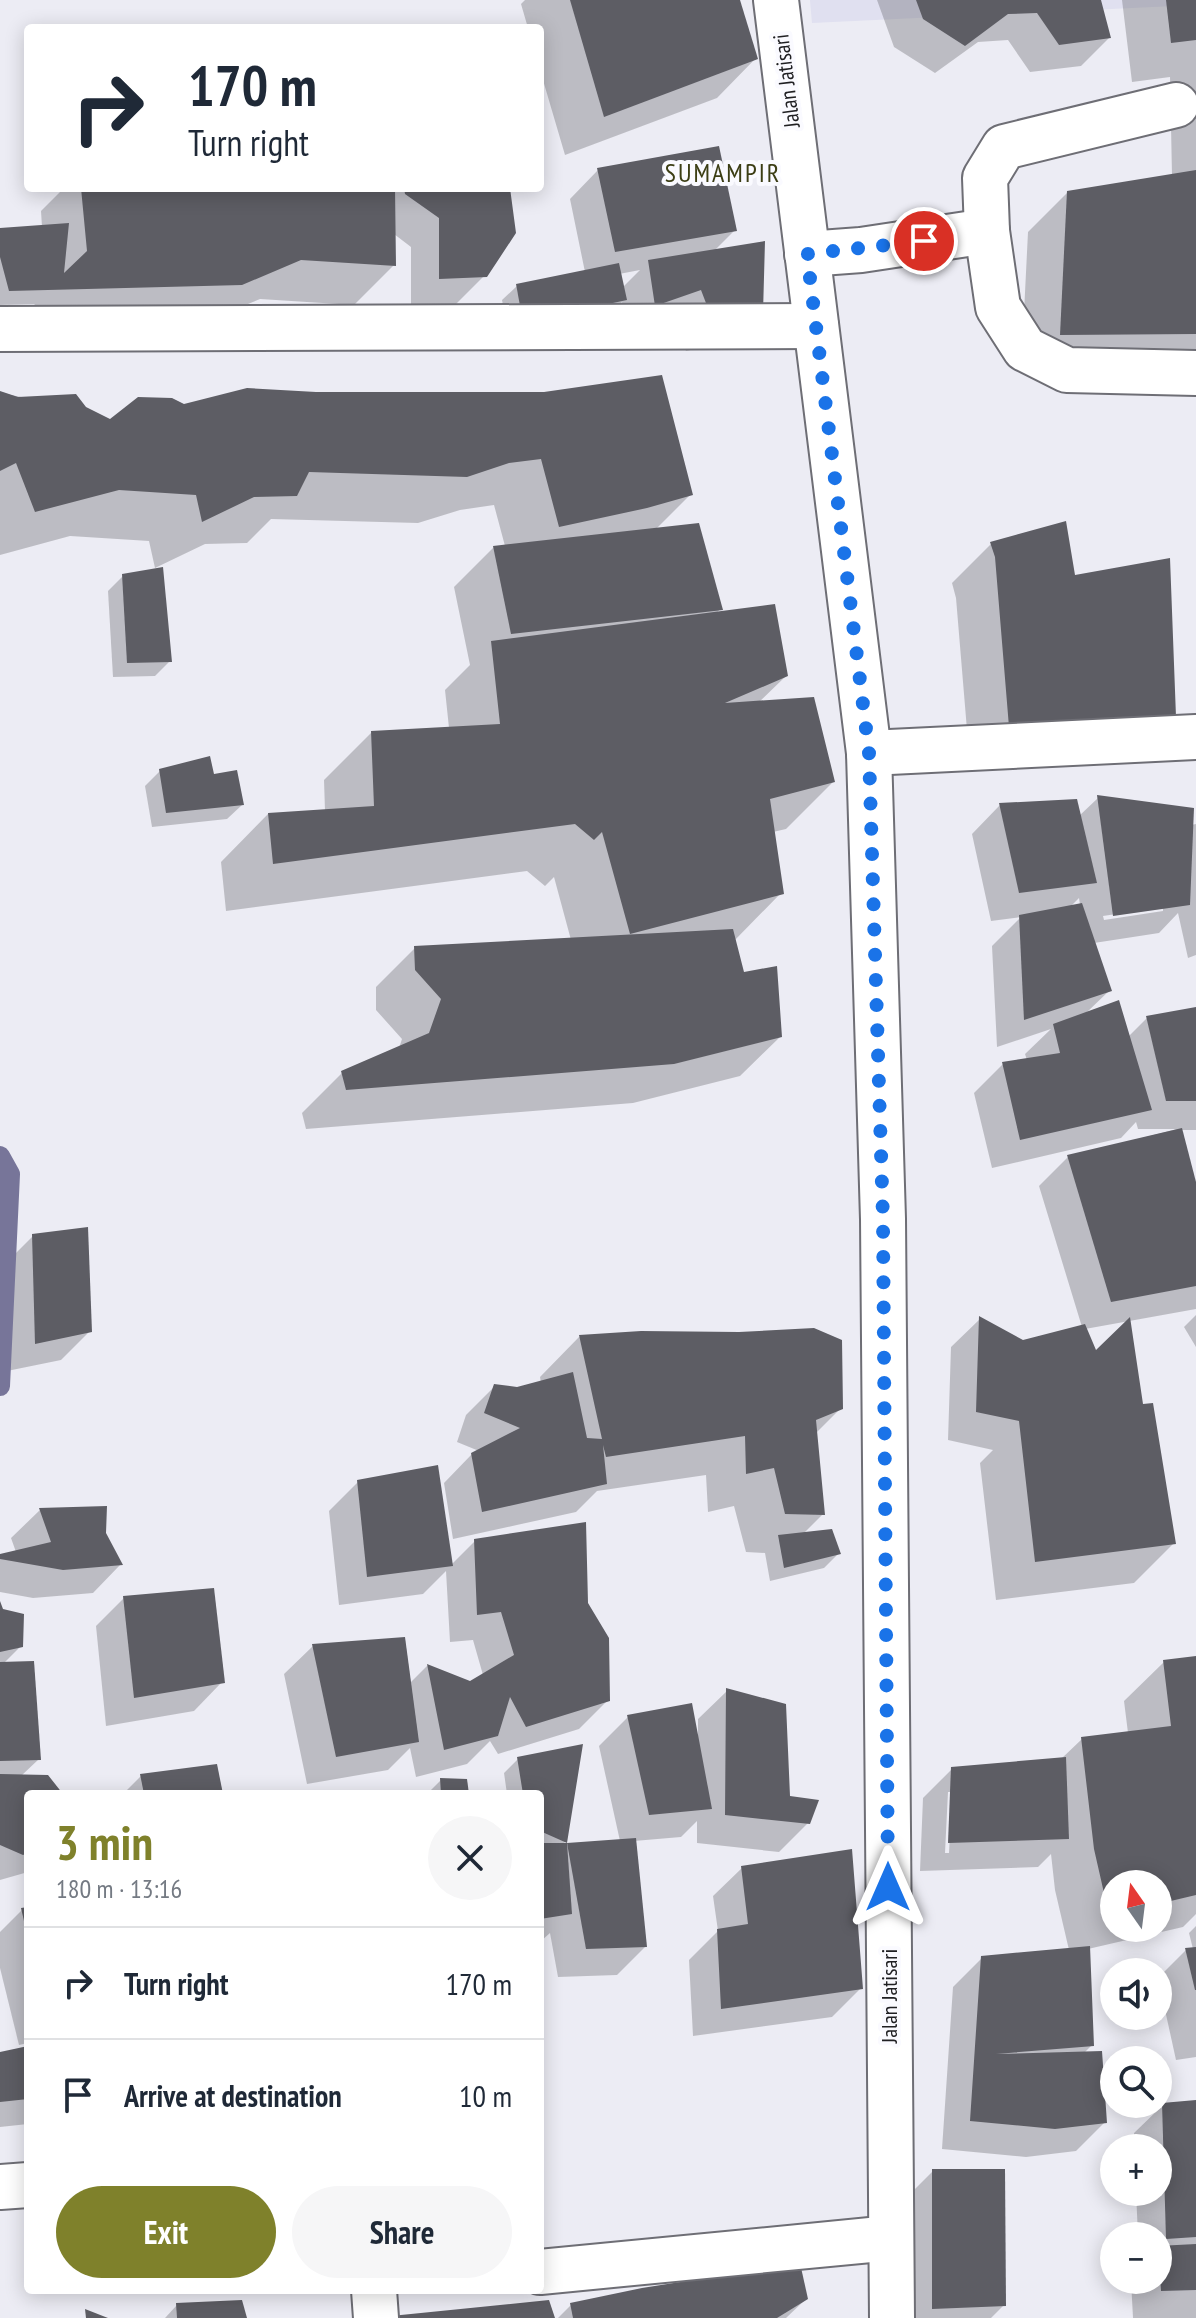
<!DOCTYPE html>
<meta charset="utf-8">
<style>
:root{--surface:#fff;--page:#f6f6f7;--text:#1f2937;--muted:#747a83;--line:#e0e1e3;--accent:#7f812b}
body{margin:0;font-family:"PT Sans Narrow",sans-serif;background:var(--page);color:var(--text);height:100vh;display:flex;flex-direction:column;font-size:30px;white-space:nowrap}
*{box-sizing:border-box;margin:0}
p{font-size:26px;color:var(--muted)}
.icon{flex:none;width:44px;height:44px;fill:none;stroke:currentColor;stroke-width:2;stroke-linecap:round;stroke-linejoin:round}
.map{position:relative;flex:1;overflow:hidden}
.sheet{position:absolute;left:24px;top:1790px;width:520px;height:504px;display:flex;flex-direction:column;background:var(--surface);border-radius:8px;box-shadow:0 4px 20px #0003}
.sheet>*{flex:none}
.top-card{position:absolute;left:24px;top:24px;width:520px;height:168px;border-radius:8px;box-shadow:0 4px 20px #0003;background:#fff;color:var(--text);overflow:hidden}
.needle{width:52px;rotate:346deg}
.controls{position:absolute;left:1100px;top:1870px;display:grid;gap:16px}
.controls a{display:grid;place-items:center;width:72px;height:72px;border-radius:50%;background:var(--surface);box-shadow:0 4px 20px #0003;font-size:40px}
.pin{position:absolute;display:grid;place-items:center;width:68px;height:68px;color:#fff;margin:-34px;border:4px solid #fff;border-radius:50%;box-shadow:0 2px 8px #0007}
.me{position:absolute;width:88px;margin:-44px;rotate:0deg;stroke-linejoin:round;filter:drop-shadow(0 0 6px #0008)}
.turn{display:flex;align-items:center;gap:28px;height:168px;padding:0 32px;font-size:36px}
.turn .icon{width:104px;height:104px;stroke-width:2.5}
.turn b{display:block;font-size:56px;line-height:68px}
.round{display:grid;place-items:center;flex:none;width:84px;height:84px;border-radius:42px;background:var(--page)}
.summary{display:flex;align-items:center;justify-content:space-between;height:136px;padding:0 32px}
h1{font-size:48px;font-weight:700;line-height:60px;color:var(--accent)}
.button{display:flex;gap:16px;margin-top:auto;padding:16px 32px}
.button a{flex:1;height:92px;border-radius:48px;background:var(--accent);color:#fff;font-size:32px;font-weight:700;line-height:92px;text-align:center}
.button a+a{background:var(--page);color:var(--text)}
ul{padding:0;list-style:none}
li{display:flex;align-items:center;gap:24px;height:112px;padding:0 32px;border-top:2px solid var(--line)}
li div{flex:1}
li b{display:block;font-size:30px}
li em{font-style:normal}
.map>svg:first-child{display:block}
.built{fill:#e0e0f0}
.shadow{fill:#0003;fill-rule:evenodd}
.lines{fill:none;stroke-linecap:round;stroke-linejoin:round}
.stream{stroke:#777599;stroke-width:20}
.building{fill:#5d5d64}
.street-casing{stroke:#6e6e75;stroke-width:48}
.secondary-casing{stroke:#6e6e75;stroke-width:48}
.street{stroke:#fff;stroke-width:44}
.secondary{stroke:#fff;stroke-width:44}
.route{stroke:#1a73e8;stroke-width:14;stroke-dasharray:0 25.2}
.labels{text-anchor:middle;stroke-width:8;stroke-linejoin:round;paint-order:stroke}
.street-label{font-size:22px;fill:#202023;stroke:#fafaff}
.quarter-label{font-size:26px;letter-spacing:2px;fill:#3c3e15;stroke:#fafaff}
</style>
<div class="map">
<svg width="1196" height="2318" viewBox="0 0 1196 2318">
<rect width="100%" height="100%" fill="#ececf4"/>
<path class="built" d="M810,0h386v5l-384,18z"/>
<g class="shadow">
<path d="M525,0h213l18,58 -39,40 -152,57 -25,-85v-42h-12l-7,-24z"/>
<path d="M877,0h222l10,38 -28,28 -51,6 -22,-32 -30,2 -43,31 -41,-26z"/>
<path d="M1122,0h74v372l-175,1 7,-141 40,-40 104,-16 -2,-99 -38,5z"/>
<path d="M598,170l137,60 -21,21 18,90 -46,10 -13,-33 -46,16 -5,-32 -12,12 -101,21 -7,-35 15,-14 68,-14 -15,-73zM640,270l-18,18 -3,-14z"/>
<path d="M64,188h444l-23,87 -29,29 -45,2v-59l-17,-13v31l-40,40 -94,-6 -59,24 -176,-8 10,-11 -35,1v-75l42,-3 -1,-16z"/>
<path d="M0,393l85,16 25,13 74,-16 132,-12 375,100 -36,36 65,79 -4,5 70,62 -28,27 75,79 -47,47 -13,3 8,61 -47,48 8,33 38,63 -40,39 -107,27 -327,26 -4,-16 40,-40 57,-25 3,-9 -26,-29v-23l39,-39 156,-8 -17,-63 -9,9 -18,-15 -301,40 -5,-49 47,-48 57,-3 -1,-31 47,-47 78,-5 -4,-38 25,-25 -16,-78 40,-40 11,-1 -11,-41 -34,5 -42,13 -147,-4 -24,24 -42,1 -50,24 -6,-27 -79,-5 -70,19z"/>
<path d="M991,544l83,33 94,-17 -198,206 -14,-168 -4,-15z"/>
<path d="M123,576l47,85 -15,15 -42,1 -5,-86z"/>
<path d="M160,771l52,5 30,29 -15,14 -75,8 -7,-41z"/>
<path d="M1098,798l93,27 5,-1v131l-8,3 -10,-45 -19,20 -65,10 16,47 -25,24 43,23 19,-19 49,-9v121h-15l15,60v119l-111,20 10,24 47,54 32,136 -40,40 -138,17 -16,-137 13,-13 -45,-10 3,-93 29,-28 42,23 60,-15 -43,-141 29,-29 109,-28h-39l-2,-7 -15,16 -129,30 -18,-75 29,-29 24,-4 -2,-6 26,-25 -54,18 -5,-101 29,-29 -30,4 -19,-87 28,-29 79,11zM1079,898l1,7 -11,3zM1163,907v4l-59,9 -1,-4z"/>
<path d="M33,1236l57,95 -29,29 -54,11 -3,-106z"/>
<path d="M1196,1315v32l-12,-20z"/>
<path d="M641,1333l200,75 -26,26 8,80 -21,21 37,18 -15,15 -54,13 -5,-28 -19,-1 -12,-46 -26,6 -2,-37 -109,16 -21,21 -123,27 -9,-56 28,-29 7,-3 -22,-9 9,-27 29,-29 22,3 24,-6 -1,-6 39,-40z"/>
<path d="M358,1482l93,83 24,-24 111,63 22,96 -29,29 -81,25 -8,-13 -23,23 -51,13 -6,-29 -22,22 -81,14 -23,-110 29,-28 96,38 18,-18 43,17 13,-8 -10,-35 -23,2 -4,-71 -23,23 -84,11 -10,-94z"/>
<path d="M105,1508l-1,25 17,31 -28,29 -60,5 -33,-6v-36l16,-4 -5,-14 29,-28z"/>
<path d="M124,1598l98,84 -28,29 -88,15 -10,-100z"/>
<path d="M0,1605l21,41 -18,18 36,95 -18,17 39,18h-32v78l-28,8z"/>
<path d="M1196,1659v255l-13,13 -95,22 4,96 -8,8 21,69 -29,29 -50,6 -84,-8 11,-162 29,-29 87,-8 -14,-60 -4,-36 -13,13 -118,4 3,-73 29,-29 109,-10 21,-20 46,-6 -4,-32 40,-39zM948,1792h4l-3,61h-4zM1114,1884h44v44h-44z"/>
<path d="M727,1691l61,107 20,25 -29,29 -82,-9v-22l-16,16 -47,4 11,106 -28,28 -59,2 -8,-44 -10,9v-148h-33l-3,-21 14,-14 63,-13 -16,96 -2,3 57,-4 -21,-95 29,-29 70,17v-15z"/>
<path d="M141,1776l80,18h-94v-4z"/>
<path d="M441,1780l26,14h-40z"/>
<path d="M742,1868l119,120 -29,29 -139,19 -4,-76 29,-29 -5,-35z"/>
<path d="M28,1909v134l-9,2 -19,-77v-36l22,-22z"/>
<path d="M1196,1926v131l-20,3 -18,-82 28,-28 7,-1 -4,-16z"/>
<path d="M28,2048v76l-28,3v-73z"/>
<path d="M1196,2102v216h-63l-2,-38h27v-44h-20l-2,-44h22v-44h-23l-1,-15 29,-28z"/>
<path d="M933,2171l71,134 -13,13h-87v-118z"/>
<path d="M806,2299l-20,19h-228l13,-13z"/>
<path d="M177,2305l68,13h-80z"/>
</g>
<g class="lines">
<path class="stream" d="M0,1156l10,18 -10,212"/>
</g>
<g class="building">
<path d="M570,0h170l18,59 -154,58z"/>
<path d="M916,0h185l10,38 -52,7 -22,-32 -29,1 -43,32 -42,-27z"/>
<path d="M1166,0h30v40l-25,3z"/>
<path d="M719,146l18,85 -122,21 -18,-84z"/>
<path d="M1196,170v164l-136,1 7,-144z"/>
<path d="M81,188h314l1,78 -95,-6 -59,25 -233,6 -9,-34v-29l69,-5 -5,50 23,-22z"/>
<path d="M404,188h106l6,45 -29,44 -48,2v-61l-34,-24z"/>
<path d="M765,241l-2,72 -49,11 -13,-34 -46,16 -7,-46z"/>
<path d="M619,263l8,37 -104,22 -7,-38z"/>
<path d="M662,375l31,120 -46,13 -88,19 -18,-68 -32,4 -42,14 -158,-5 -12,24 -43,1 -52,25 -6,-27 -77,-5 -84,22 -19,-49 -16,8v-80l18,6 58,-3 10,13 24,12 28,-22 34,1 12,6 63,-16 69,4h228z"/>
<path d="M1066,521l9,54 95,-17 6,159 -167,10 -14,-170 -5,-15z"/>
<path d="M699,523l24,87 -212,24 -18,-88z"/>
<path d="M163,567l9,95 -45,1 -5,-89z"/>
<path d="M775,604l13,72 -63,27 89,-6 21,85 -65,17 14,95 -154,40 -28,-102 -8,8 -19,-16 -302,40 -5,-51 106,-7 -3,-75 129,-7 -9,-83z"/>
<path d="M210,756l4,18 23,-4 7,35 -78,8 -7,-44z"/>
<path d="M1097,795l97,13 -4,97 -77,11z"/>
<path d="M1077,799l20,84 -78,10 -20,-90z"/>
<path d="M1082,903l30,88 -88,29 -5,-105z"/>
<path d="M733,929l11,43 33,-6 5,71 -108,27 -328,26 -5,-19 88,-38 12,-34 -26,-29 -1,-24z"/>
<path d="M1119,1000l33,110 -132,30 -18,-78 58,-9 -7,-29z"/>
<path d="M1196,1007v94h-30l-20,-85z"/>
<path d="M1182,1128l14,54v104l-85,16 -44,-147z"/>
<path d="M88,1227l4,105 -57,12 -3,-110z"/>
<path d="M979,1316l44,24 62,-16 11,26 34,-33 13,87 10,-1 23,141 -141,18 -16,-141 -43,-9z"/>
<path d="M814,1328l28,12 1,69 -27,11 9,95 -40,-1 -11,-46 -28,6 -1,-38 -139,21 -3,-12 4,39 -125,28 -11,-59 49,-25 -36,-15 10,-29 23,3 56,-15 14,66 15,1 -23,-104 62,-4 98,1z"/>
<path d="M438,1465l15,101 -86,11 -10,-97z"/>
<path d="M107,1506l-1,27 17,32 -60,5 -63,-11v-5l51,-12 -12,-34z"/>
<path d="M586,1522l2,81 21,35 1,63 -84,26 -16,-30 -12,39 -54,14 -17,-86 43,17 44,-26 -13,-43 -24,3 -3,-76z"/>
<path d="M832,1529l9,25 -57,14 -6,-33z"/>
<path d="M214,1588l11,95 -91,15 -11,-102z"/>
<path d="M0,1601l3,8 21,5 -1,33 -23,5z"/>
<path d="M405,1637l14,105 -83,15 -24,-113z"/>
<path d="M1196,1656v239l-38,9v-20h-44v30l-5,1 -15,-66 -13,-112 90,-11 -8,-66z"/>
<path d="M34,1661l7,99 -41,1v-99z"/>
<path d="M726,1688l60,16 4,92 29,4 -9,24 -85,-9z"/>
<path d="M692,1703l20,106 -63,6 -22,-100z"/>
<path d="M583,1744l-16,99 -27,-12v-37h-17l-6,-37z"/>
<path d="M1066,1757l3,82 -121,4 3,-76z"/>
<path d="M217,1764l6,30h-79l-4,-20z"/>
<path d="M0,1774l48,1 15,19h-35v59l-5,2 -23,-10z"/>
<path d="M440,1778l27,1 2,15h-28z"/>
<path d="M636,1838l11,109 -61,2 -19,-106z"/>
<path d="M540,1843h27l5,71 -32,5z"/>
<path d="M852,1849l11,140 -142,20 -4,-80 31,-5 -7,-58z"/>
<path d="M28,1907v27h-1l-6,-26z"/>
<path d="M1090,1946l4,100 -98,8 106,-3 5,72 -52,6 -85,-8 11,-165z"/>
<path d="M1196,1947v43h-1l-10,-42z"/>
<path d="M28,2046v53l-28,3v-50z"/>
<path d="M1196,2100v137l-30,2 -4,-136z"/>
<path d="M932,2169h73l1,137 -74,3z"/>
<path d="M1196,2244v46l-35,1 -3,-45z"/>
<path d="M800,2263l8,36 -31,19h-204l-3,-15 72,-15z"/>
<path d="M242,2300l5,18h-70l-1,-15z"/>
<path d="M549,2300l6,18h-164v-2z"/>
<path d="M85,2309l23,9h-22z"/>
</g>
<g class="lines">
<defs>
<g id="street">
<path d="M1176,105l-172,42 -19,31 2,53 11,76 27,42 42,21 129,3"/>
<path d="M807,254l54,-4 126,-19"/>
<path d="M0,329l816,-3"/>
<path d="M869,753l327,-16"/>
<path d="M0,2187l28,-2"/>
<path d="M540,2272l351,-34"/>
<path d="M374,2290l2,28"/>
</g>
<path id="secondary" d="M776,0l93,753 14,466 9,1099"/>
</defs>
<use href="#street" class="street-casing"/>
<use href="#secondary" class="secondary-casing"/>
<use href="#street" class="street"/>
<use href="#secondary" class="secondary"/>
</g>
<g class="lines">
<path class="route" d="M888,1887l-5,-668 -14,-466 -62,-499 117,-13"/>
</g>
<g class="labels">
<g class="street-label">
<text transform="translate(786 81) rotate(-97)" y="8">Jalan Jatisari</text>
<text transform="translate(889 1996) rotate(-90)" y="8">Jalan Jatisari</text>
</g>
<g class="quarter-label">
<text x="723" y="182">SUMAMPIR</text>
</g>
</g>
</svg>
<div class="controls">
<a><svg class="needle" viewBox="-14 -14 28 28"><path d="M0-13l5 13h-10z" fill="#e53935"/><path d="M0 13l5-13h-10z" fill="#747a83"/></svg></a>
<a><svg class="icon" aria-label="sound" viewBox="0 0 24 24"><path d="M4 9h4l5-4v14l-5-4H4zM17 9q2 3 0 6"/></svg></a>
<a><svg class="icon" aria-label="search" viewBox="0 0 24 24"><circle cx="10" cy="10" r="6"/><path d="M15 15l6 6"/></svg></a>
<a>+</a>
<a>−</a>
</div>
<div class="pin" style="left:924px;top:241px;background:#d93025"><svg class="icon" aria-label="arrive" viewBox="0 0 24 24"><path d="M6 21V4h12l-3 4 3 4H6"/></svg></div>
<svg class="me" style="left:888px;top:1887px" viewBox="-20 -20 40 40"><path d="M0-17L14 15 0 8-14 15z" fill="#1a73e8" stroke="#fff" stroke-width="4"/></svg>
<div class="top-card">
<div class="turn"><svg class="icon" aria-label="right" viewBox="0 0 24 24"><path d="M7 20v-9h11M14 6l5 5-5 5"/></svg><div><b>170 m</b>Turn right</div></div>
</div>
<section class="sheet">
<div class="summary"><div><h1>3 min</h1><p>180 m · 13:16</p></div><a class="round"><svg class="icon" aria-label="close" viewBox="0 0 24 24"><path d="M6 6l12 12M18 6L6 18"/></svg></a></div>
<ul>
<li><svg class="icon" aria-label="right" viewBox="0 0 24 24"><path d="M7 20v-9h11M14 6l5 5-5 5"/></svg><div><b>Turn right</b></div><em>170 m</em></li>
<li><svg class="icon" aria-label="arrive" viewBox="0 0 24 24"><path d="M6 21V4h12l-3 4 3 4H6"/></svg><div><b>Arrive at destination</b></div><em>10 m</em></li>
</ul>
<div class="button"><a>Exit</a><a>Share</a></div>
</section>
</div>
